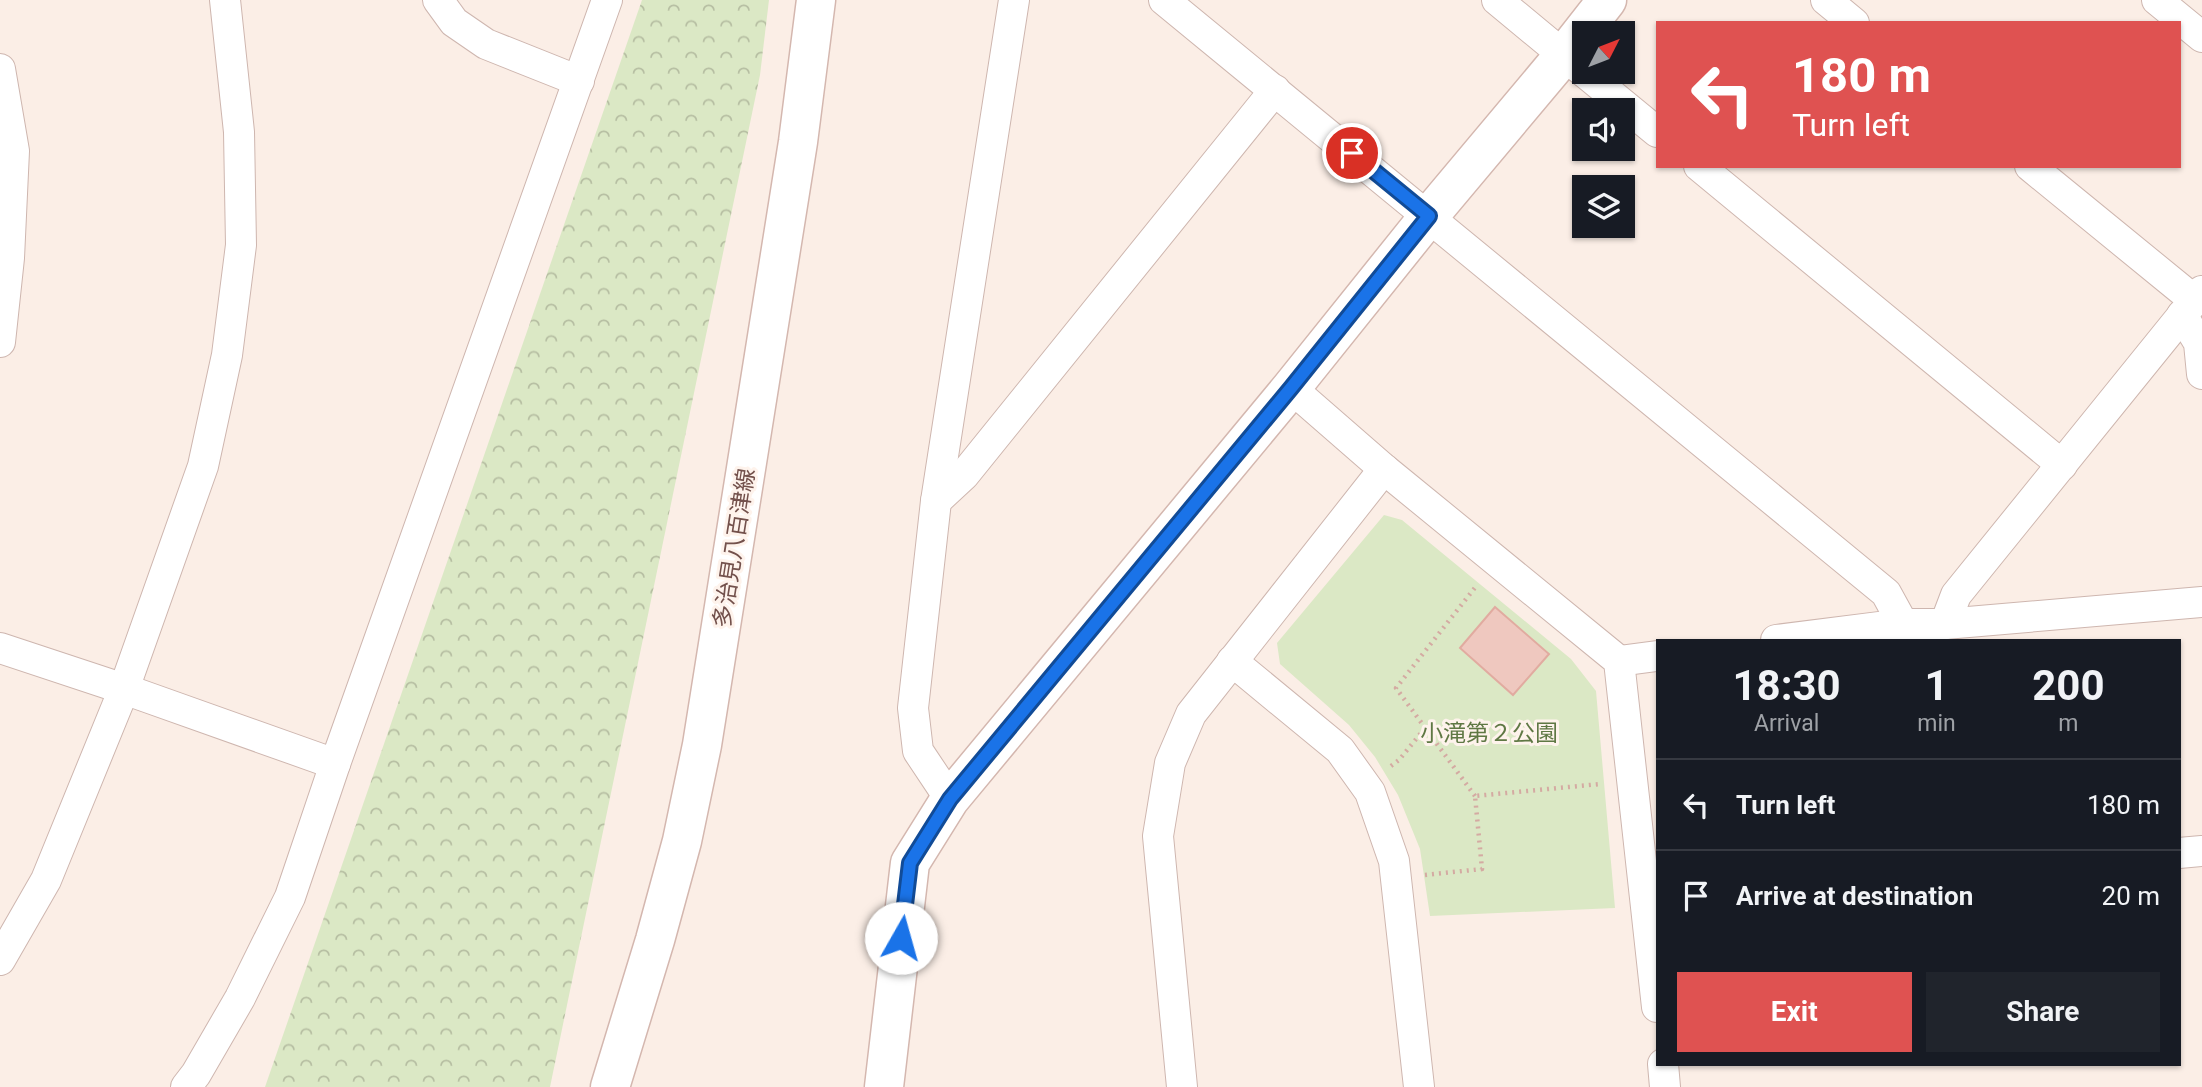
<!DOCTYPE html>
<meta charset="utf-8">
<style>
:root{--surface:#171b24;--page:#20242c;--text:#f1f3f6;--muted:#9ea1a6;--line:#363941;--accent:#df5251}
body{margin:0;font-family:Roboto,"Noto Sans JP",sans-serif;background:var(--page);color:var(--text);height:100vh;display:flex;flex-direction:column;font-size:26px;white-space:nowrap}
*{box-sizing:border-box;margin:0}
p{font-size:23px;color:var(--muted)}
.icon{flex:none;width:38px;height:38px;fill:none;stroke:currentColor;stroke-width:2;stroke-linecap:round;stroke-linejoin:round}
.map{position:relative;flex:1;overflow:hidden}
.sheet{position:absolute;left:1656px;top:639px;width:525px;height:427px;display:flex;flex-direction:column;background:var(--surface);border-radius:0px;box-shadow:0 2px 5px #0004}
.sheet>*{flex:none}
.banner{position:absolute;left:1656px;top:21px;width:525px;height:147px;border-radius:0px;box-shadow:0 2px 5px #0004;background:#df5251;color:#fff;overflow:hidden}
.needle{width:46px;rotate:48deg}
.tools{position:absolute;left:1572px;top:21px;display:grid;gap:14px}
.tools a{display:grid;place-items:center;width:63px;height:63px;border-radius:0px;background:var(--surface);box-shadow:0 2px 5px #0004;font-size:35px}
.pin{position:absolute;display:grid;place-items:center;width:60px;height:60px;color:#fff;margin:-30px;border:4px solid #fff;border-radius:50%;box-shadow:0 2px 7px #0007}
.me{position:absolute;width:77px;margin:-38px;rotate:7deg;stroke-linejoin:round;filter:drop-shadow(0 0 5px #0008)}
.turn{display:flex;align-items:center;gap:24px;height:147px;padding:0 21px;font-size:32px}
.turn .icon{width:91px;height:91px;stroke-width:2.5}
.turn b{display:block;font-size:49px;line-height:60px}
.eta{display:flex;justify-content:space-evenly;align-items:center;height:119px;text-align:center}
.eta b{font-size:42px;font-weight:700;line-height:49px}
.button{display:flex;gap:14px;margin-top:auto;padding:14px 21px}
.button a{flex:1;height:80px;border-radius:0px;background:var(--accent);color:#fff;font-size:28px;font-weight:700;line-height:80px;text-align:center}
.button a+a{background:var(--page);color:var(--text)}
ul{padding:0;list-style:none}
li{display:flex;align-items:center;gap:21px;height:91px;padding:0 21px;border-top:2px solid var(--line)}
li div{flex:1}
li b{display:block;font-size:26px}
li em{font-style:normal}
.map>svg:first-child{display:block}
.green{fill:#dbe8c5}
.forest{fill:url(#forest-crowns)}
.building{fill:#efc8bf;stroke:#e1aba0;stroke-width:2}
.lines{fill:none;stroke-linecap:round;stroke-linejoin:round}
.street-casing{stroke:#ceb6af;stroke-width:32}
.secondary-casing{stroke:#d4b7af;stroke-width:41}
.path{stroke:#d4aaa2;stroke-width:4.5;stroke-dasharray:2 5;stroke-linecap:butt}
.street{stroke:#fff;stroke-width:30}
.secondary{stroke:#fff;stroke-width:38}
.route-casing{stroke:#114b97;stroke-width:18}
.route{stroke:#1a73e8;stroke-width:12}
.labels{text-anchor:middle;stroke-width:6;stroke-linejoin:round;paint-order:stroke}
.street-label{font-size:23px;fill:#73514c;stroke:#fef3ec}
.park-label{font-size:23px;fill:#5f7844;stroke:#fef3ec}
</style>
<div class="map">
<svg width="2202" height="1087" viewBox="0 0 2202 1087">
<defs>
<pattern id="forest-crowns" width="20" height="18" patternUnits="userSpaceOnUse" patternTransform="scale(1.75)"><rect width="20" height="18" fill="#dbe8c5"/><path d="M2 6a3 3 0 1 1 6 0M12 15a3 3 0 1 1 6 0" fill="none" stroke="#b6bea2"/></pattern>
</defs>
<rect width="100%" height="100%" fill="#fbeee6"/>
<path class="green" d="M1384,515l18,5 169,139 25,32 19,217 -185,8 -10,-67 -22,-54 -23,-38 -26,-32 -69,-61 -3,-21z"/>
<path class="forest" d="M642,0h127l-9,75 -210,1012h-285z"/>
<path class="building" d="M1495,607l54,47 -36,41 -53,-47z"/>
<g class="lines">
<defs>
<g id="street">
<path d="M438,0l16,22 32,22 93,37"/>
<path d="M1164,0l722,593 17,31"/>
<path d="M1497,0l87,72"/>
<path d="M1826,0l28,23"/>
<path d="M2157,0l45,37"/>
<path d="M0,69l14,82 -5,107 -9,84"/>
<path d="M1584,72l73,60"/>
<path d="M1699,166l363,299"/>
<path d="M2030,166l164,134"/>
<path d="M2182,315l17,28 3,31"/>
<path d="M1291,388l93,81 235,192 38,346"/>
<path d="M936,501l28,-26 311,-385"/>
<path d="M1945,624l11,-29 246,-304"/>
<path d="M1776,640l127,-16h42l257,-22"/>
<path d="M0,648l124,41 211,75"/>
<path d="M1232,661l108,89 30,42 24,69 25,226"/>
<path d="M1619,661l38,-5"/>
<path d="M950,799l-32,-48 -5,-43 23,-207 78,-501"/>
<path d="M2179,853l23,-2"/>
<path d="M0,960l46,-80 78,-191 79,-223 24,-111 14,-110 -2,-113 -14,-132"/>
<path d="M1663,1064l2,23"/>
<path d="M186,1087l10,-13 44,-76 50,-101 45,-133 272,-764"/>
<path d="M1182,1087l-24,-251 12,-73 21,-49 193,-245"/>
</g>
<g id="secondary">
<path d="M610,1087l45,-147 27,-99 20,-96 96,-603 18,-142"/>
<path d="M884,1087l26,-224 40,-64 341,-411 138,-172 135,-161 43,-55"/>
</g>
</defs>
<use href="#street" class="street-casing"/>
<use href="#secondary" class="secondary-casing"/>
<g class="path">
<path d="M1391,766l8,-6 26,-32"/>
<path d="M1475,796l-79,-108 81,-103"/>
<path d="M1425,875l57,-6 -7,-73 125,-12"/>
</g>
<use href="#street" class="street"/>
<use href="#secondary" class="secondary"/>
</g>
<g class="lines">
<defs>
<path id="route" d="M901,938l9,-75 40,-64 341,-411 138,-172 -77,-63"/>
</defs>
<use href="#route" class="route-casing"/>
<use href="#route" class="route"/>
</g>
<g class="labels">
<g class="street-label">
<text transform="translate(734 548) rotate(-81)" y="8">多治見八百津線</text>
</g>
<g class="park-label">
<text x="1489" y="741">小滝第２公園</text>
</g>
</g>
</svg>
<div class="tools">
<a><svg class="needle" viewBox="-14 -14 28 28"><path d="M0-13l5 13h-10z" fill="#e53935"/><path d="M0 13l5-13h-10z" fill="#9ea1a6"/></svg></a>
<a><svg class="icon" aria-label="sound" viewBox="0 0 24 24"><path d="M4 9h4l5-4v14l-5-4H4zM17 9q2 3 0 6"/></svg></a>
<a><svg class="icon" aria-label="layers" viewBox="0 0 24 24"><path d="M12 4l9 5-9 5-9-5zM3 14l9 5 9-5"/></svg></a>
</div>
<div class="pin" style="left:1352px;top:153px;background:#d93025"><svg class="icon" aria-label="arrive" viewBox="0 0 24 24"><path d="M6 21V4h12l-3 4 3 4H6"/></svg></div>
<svg class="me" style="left:901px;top:938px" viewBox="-20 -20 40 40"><circle r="19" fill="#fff"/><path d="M0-13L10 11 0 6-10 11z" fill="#1a73e8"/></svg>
<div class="banner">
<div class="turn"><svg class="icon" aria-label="left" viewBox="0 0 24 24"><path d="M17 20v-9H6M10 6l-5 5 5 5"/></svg><div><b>180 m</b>Turn left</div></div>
</div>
<section class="sheet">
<div class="eta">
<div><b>18:30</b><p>Arrival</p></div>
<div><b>1</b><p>min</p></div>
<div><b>200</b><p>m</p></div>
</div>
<ul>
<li><svg class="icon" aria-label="left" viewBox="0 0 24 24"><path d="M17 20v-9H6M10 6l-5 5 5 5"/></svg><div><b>Turn left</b></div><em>180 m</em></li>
<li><svg class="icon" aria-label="arrive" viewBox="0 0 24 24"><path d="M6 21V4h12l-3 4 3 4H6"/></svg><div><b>Arrive at destination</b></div><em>20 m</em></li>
</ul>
<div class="button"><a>Exit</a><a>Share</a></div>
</section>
</div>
